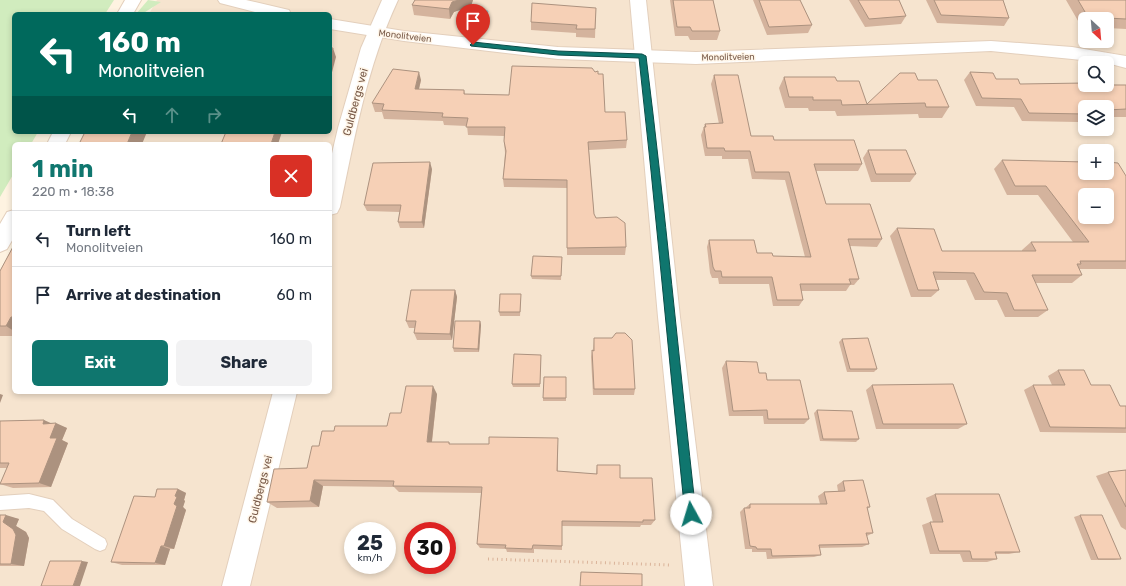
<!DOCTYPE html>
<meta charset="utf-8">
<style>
:root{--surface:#fff;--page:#f2f2f3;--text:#1f2937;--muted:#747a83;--line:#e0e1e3;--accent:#0f766e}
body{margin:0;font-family:Rubik,sans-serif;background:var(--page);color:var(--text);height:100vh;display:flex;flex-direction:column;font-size:15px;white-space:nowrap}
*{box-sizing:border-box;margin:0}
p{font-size:13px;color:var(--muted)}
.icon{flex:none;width:22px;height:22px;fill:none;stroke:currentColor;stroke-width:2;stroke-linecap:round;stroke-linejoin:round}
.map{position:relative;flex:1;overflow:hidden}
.drawer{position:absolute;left:12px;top:142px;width:320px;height:252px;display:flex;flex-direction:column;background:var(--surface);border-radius:6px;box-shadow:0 2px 6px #0003}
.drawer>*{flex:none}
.banner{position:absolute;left:12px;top:12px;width:320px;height:122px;border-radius:6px;box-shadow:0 2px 6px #0003;background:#00695c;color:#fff;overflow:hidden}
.needle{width:26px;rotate:154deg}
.buttons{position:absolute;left:1078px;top:12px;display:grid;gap:8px}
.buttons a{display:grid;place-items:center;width:36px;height:36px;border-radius:6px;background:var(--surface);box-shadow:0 2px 6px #0003;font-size:20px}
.speed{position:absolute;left:344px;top:522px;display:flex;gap:8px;font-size:20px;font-weight:700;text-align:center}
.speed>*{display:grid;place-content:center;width:52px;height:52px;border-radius:50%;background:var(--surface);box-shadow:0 2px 6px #0003;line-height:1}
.speed small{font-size:10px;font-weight:400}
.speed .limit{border:6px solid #d22;background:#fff;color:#111}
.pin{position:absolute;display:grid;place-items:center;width:34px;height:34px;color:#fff;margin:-41px -17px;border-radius:50% 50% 50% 0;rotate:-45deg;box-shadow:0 0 4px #0007}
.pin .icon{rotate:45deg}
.me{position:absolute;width:44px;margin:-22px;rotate:354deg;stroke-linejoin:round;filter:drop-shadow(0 0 3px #0008)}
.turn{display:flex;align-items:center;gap:14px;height:84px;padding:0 20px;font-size:18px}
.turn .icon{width:52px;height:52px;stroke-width:2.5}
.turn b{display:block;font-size:28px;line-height:34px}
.lanes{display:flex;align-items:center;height:38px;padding:0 20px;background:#0003;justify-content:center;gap:20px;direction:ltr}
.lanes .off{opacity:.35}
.round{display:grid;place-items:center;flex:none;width:42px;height:42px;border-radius:6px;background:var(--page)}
.headline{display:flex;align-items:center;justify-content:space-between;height:68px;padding:0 20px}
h1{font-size:24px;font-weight:700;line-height:30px;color:var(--accent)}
.primary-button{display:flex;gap:8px;margin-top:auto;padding:8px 20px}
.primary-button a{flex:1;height:46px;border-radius:6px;background:var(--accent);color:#fff;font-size:16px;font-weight:700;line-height:46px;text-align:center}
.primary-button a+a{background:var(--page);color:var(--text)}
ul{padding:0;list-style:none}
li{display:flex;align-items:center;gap:12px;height:56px;padding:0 20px;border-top:1px solid var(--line)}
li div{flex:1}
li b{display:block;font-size:15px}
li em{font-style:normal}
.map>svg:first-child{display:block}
.residential{fill:#f6e4cf;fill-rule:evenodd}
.green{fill:#d1ecbe}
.water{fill:#b4e1e9;stroke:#99d1db}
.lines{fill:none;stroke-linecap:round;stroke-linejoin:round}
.service-casing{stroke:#e3cfbc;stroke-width:2}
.minor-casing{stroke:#e3cfbc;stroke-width:2}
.tertiary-casing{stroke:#e3cfbc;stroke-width:2}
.path{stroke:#dab399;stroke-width:3;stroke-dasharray:1 3.5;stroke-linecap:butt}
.service{fill:#fff;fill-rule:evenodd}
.minor{fill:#fff;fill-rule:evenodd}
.tertiary{fill:#fff;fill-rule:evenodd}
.wall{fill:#d4b39d}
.shaded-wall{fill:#ac927f}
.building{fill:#f6d0b6;stroke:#ac927f;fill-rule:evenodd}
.route{fill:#0f766e;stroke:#0a4d48}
.labels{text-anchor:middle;stroke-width:3;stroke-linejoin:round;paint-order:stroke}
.far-street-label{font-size:9px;fill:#775846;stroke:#fff6e9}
.street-label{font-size:11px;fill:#775846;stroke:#fff6e9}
</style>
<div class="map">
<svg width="1126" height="586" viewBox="0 0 1126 586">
<rect width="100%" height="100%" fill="#fef3e1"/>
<path class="residential" d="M157,0h969v586h-1126v-295l14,-26v127h316v-248h-251l7,-12h244v-118h-181zM1085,19h22v22h-22zM1085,63h22v22h-22zM1085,107h22v22h-22zM1085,151h22v22h-22zM1085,195h22v22h-22zM353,531h34v34h-34zM413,531h34v34h-34z"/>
<g class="green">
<path d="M0,0h114l-9,14h-91v118h24l-7,12h-17v29l-14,24z"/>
<path d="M148,0l13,2 -19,12h-6z"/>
</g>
<path class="water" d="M461,8l27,3 -2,7 -28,-3z"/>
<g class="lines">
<defs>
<path id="service" d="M29,494l24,6 19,19 33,20 2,5 -2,5 -5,2 -5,-2 -33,-20 -18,-18 -15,-3 -29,2v-14z"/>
<g id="minor">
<path d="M382,0h16c-31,66 -43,136 -58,207l-3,6 -7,2v-53l8,-34 23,-80z"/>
<path d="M630,0h16l34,317 33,269h-28l-27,-269z"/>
<path d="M273,392h24l-47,194h-28z"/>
</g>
<g id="tertiary">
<path d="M125,0h16l-8,14h-16z"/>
<path d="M218,0h28l43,10 2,4h-28l-43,-11z"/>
<path d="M330,19l74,12 154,16 138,5 295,-11 81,6 54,9v12l-19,-5 -35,-4 -81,-8 -295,13 -138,-5 -154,-18 -74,-12z"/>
<path d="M53,132h18l-6,12h-18z"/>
<path d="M14,210v27l-7,12 -7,3v-28l7,-12z"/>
</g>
</defs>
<use href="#service" class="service-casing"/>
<use href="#minor" class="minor-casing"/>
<use href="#tertiary" class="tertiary-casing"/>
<path class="path" d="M488,559l183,6"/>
<use href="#service" class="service"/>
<use href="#minor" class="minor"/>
<use href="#tertiary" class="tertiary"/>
</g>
<g class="wall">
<path d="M415,0h58l-2,6 -17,6 -4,7 -36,-4 -2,-10z"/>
<path d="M670,0h43l7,31 -3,9h-27l-2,-4h-13z"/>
<path d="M753,0h47l12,25 -4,8 -41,2z"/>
<path d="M849,0h50l7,16 -5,8 -36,3z"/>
<path d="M926,0h77l6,18 -5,8 -67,-3z"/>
<path d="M1066,0h60v29l-19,-1v-9h-22v8l-4,-1z"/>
<path d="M596,8l-1,30 -19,-1v-4l-45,-3v-8z"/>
<path d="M970,72l26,7 24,5 106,1v32h-19v-10h-22v11h-3l-4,4 -56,-1 -8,-14 -38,-1 -12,-26z"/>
<path d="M598,74l7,38 22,28 -1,8 -37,2 5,64 2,4 30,29 -1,8h-58v-67l-63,-1 -1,-8 2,-26 -1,-12v-5l-36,-1 -1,-9 -23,-1 -1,-4 -59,-2 -2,-7h-7l-3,-9 49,-23 -2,9 45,1 1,4 44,1z"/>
<path d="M714,75l37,61 23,4 88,24 -4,7h-42l10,33 56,35 -5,8 -27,-1 9,33 -5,6h-4l-4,6h-45l2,9 -4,6h-26l-4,-22h-50l-1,-6h-6l-2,-5 -3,-26 2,-7 48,13 16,3 32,1 -20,-77 -33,-1 -4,-20h-26v-3h-17l-4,-21 4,-11h14l-8,-40z"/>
<path d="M784,77l53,4 30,23 51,-24 31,27 -7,11h-23l-1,-4 -81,2 -2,-5h-26l-1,-3h-23l-6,-20z"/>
<path d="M868,150l48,24 -6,8h-39l-8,-24z"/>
<path d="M1002,160l124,16v93h-47l3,6 -10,8h-37l13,27 -10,7h-33l-8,-17h-22l-9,-20h-30l3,10 -8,7h-20l-21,-61 7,-8 45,23h80v-1l9,-8h42l-35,-47h-31l-13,-26z"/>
<path d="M432,169l-8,59h-24l-2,-6 2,-10 -33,-1 -3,-6z"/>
<path d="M14,245v91h-14v-65z"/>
<path d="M562,257l-1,23 -29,-1 -1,-3z"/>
<path d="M455,290l2,7 -5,43h-35l-3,-7 1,-5h-6l-3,-7z"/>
<path d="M521,298l-1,18h-20l-1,-4z"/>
<path d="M480,321l1,4 -2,27h-25l-1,-4z"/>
<path d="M594,338l41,51 -1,6h-41l-2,-38 1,-7 1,1z"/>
<path d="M842,339l35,30 -3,3h-27l-8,-30z"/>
<path d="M541,355l-1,32h-27l-1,-3z"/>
<path d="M726,361l33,12 50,46 -5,5h-40l-1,-8h-34l-7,-48z"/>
<path d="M1058,370l62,36h6v27l-86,-1 -16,-42 9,-5h19l-4,-9z"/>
<path d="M566,377v24h-23v-3z"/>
<path d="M872,385l95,39 -9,5h-82l-10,-39z"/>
<path d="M437,394l-5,48h17l1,2 108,1v26l38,3 1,-9 23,13 35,42 -4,5h-10l-1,2 -78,-1v24l-28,-1v4l-27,-1 -1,-3 -26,-1 -3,-4 4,-51 -82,-1 -5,-5 -71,-1 -4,21 -42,1 -10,-6 40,-34 12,-22 15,-15 53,-5 14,-13z"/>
<path d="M817,410l42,29 -3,3 -36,-1 -6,-28z"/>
<path d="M0,421l51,2 16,5 -5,12 6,3 -17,44 -38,1 -13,-4 7,-16h-7z"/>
<path d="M1126,470v60l-5,-3 -25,-51 12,-4z"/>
<path d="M843,481l27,26 -3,2 6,24 -6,3 2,8 -7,3 -43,1 2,7 -7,2 -47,2 -1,-7h-14v-3h-7l-5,-37 4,-4h1l5,-4h70l-2,-8 6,-4 14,-1 -1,-6z"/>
<path d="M178,489l8,4 -2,7 1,1 -2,6 3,3 -12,39h-4l-5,16h-43l-11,-3 44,-65z"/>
<path d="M935,494l85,58 -11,2h-14l2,5 -10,3h-24l-3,-8h-30l-8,-29 8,-3h3l-7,-24z"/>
<path d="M0,515l19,4 -3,7 10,6 3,6 -5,28h-24z"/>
<path d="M1080,515l41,44 -7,1h-23l-17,-43z"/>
</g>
<g class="shaded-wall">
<path d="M459,0h14l-2,6 -17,6 -4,7 -1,-10 3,-7z"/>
<path d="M333,48l3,9 -6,23v-22z"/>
<path d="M419,72l2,8 -4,17 -2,-8z"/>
<path d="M132,132h15l-5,12h-15z"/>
<path d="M275,132h7l-4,12h-7z"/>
<path d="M430,162l2,7 -8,59 -2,-6z"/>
<path d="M455,290l2,7 -5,43 -2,-6z"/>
<path d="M11,317l3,2v12l-8,-5z"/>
<path d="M480,321l1,4 -2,27 -1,-3z"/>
<path d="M433,386l4,8 -6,55 -4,-7z"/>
<path d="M0,394l3,1 -3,8z"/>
<path d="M44,420l11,5 1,-2 11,5 -5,12 6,3 -17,44 -12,-4 11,-45 -7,-14z"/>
<path d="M314,480l9,6 -4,21 -9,-6z"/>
<path d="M178,489l8,4 -2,7 1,1 -2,6 3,3 -12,39 -10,-3 10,-42 1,-8z"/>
<path d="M6,515l13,4 -3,7 10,6 3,6 -5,28 -13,-2 -8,-42z"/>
<path d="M161,546l9,3 -5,16 -10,-2z"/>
<path d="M82,561l6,1 -8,24h-7z"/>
</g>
<g class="building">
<path d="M415,0h44l-7,2 -3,7 -37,-4z"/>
<path d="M673,0h40l7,31h-28l-2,-4h-13z"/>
<path d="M759,0h41l12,25 -43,2z"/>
<path d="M858,0h41l7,16 -37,3z"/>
<path d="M934,0h69l6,18 -68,-3z"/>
<path d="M1078,0h48v19l-38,-2z"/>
<path d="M532,3l64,5 -1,21h-19l1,-4 -46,-3z"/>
<path d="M330,48h3l-3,10z"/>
<path d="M512,66l80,2 3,4 3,-1v3h5l2,38h20l2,28 -39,2 6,72 2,4 21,-1 8,6 1,24 -59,1v-68l-64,-1 3,-28 -2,-10 1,-14h-39l2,-9 -26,-1 1,-4 -61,-3 2,-6 -12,-1 21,-34 26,3 -4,17 49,1v4l45,1z"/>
<path d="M970,72l23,1 3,6h22l2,5 65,-1v2h22v-2h1l1,2h17v24l-19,1v-3h-22v3h-1l1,2v2l-56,-1 -8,-14 -39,-1z"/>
<path d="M900,73h15l3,7h19l12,27h-23l-1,-4 -83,2 -1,-5h-28v-3h-24l-5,-20h51l2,4h22l8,23z"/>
<path d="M714,75h24l13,61h22l1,4h80l8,24h-48l12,40h44l12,35h-34l11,40h-10l2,5h-51l3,16h-26l-5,-23h-50l-1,-6h-6l-2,-4 -4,-27h45l3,13h15l1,3 38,1 -22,-85h-34l-5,-21h-25l-1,-3h-17l-3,-21h2l-1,-3 18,-1z"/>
<path d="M85,132h47l-5,12h-48z"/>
<path d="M226,132h49l-4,12h-50z"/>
<path d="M868,150h38l10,24h-40z"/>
<path d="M1002,160l83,2v11h22v-11l11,1 8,13v85h-46l1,3h-4l5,11h-50l16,35h-34l-7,-17 -23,-1 -10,-19 -41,-1 6,18h-21l-21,-62 37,1 8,22h94l-5,-9h58l-43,-56h-31zM1085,195h22v22h-22z"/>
<path d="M430,162l-8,60h-24l3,-17h-37l9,-42z"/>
<path d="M14,245v72h-3l-5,9h-6v-55z"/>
<path d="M533,256l29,1 -1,19h-30z"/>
<path d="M411,290h44l-5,44 -36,-1 2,-12h-10z"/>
<path d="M500,294h21l-1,18h-21z"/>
<path d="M455,321h25l-2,28 -25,-1z"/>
<path d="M616,333h9l7,7 3,49h-41l-2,-39 2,1v-13h18z"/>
<path d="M868,338l9,31h-27l-8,-30z"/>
<path d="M514,354l27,1 -1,29h-28z"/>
<path d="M726,361l31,1 2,11h7l1,7h33l9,39h-41l-1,-9 -34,1z"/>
<path d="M1058,370h26l7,15h19l10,21h6v22l-76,-1 -17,-42h32z"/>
<path d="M544,377h22v21h-23z"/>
<path d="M953,384l14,40h-84l-11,-39z"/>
<path d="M406,386h27l-6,56h22v2h40v-7l69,1 -1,33 40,3v-9h23v13h32l3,42h-12v2l-81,-1v25l-29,-1 -1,4 -27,-1 1,-3 -29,-1 5,-57 -89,-1 1,-5 -80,-1 -4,21 -43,1 7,-33 33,-1 5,-22h7l3,-15h12l1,-5h52l3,-13h11z"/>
<path d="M817,410l35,1 7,28h-36z"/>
<path d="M44,420l-1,4 13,-1 -6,15h7l-18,45 -39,1 9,-21h-9v-42z"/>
<path d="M1126,470v37l-18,-35z"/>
<path d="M863,480l7,27h-3l6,26h-7l3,11 -50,1 2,10 -49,1 -1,-7h-14l-1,-2 -6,-1 -6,-38h6v-4h77l-3,-12 21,-1 -2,-10z"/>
<path d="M157,489h21l-3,7 2,1 -3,7 3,2 -13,40h-3l-6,17 -44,-1 23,-66 21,1z"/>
<path d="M935,494h64l21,58h-25l2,7h-25l-2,-8h-31l-9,-29h13z"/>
<path d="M0,515h6l-3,7 10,7 3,6 -5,29h-11z"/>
<path d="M1080,515h22l19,44h-23z"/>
<path d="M50,561h32l-9,25h-32z"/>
<path d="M581,572l61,2v12h-62z"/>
</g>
<path class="route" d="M473,42l85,9 84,3 4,2c19,152 33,305 50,458l-1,3 -4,2 -4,-2 -2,-3c-16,-152 -29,-304 -46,-456l-81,-3 -87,-9 -1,-1z"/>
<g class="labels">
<g class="far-street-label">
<text transform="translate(405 36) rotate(7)" y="3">Monolitveien</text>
<text transform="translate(728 57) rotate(-1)" y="3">Monolitveien</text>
</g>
<g class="street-label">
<text transform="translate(355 102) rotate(-75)" y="4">Guldbergs vei</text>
<text transform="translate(260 489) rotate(-76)" y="4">Guldbergs vei</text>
</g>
</g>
</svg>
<div class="buttons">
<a><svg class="needle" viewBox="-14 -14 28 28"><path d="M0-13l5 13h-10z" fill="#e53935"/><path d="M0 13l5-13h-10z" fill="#747a83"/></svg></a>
<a><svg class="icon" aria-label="search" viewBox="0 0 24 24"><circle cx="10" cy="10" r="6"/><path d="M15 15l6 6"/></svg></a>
<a><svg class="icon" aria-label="layers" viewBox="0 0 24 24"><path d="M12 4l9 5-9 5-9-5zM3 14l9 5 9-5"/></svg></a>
<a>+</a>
<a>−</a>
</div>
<div class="speed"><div>25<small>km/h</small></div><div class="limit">30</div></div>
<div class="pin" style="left:473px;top:45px;background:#d93025"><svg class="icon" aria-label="arrive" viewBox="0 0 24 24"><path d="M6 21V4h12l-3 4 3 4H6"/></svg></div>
<svg class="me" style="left:691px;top:514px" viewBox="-20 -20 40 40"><circle r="19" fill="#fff"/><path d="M0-13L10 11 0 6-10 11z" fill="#0f766e"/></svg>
<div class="banner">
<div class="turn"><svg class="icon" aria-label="left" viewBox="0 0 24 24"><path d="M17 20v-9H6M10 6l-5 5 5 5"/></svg><div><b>160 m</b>Monolitveien</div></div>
<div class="lanes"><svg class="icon" aria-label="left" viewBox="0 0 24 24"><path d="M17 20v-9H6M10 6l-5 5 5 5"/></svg><svg class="icon off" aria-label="ahead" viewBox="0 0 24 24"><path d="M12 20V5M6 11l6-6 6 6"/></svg><svg class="icon off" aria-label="right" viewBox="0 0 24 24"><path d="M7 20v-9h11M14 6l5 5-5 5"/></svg></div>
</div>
<section class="drawer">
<div class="headline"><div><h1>1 min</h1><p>220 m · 18:38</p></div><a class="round" style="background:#d93025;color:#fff"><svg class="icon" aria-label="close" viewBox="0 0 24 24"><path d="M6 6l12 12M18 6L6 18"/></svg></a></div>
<ul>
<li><svg class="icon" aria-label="left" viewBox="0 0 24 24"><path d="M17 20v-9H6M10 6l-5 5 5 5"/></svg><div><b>Turn left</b><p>Monolitveien</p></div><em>160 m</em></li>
<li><svg class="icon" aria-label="arrive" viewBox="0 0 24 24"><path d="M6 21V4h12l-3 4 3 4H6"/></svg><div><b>Arrive at destination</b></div><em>60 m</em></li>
</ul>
<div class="primary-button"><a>Exit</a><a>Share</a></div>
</section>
</div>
